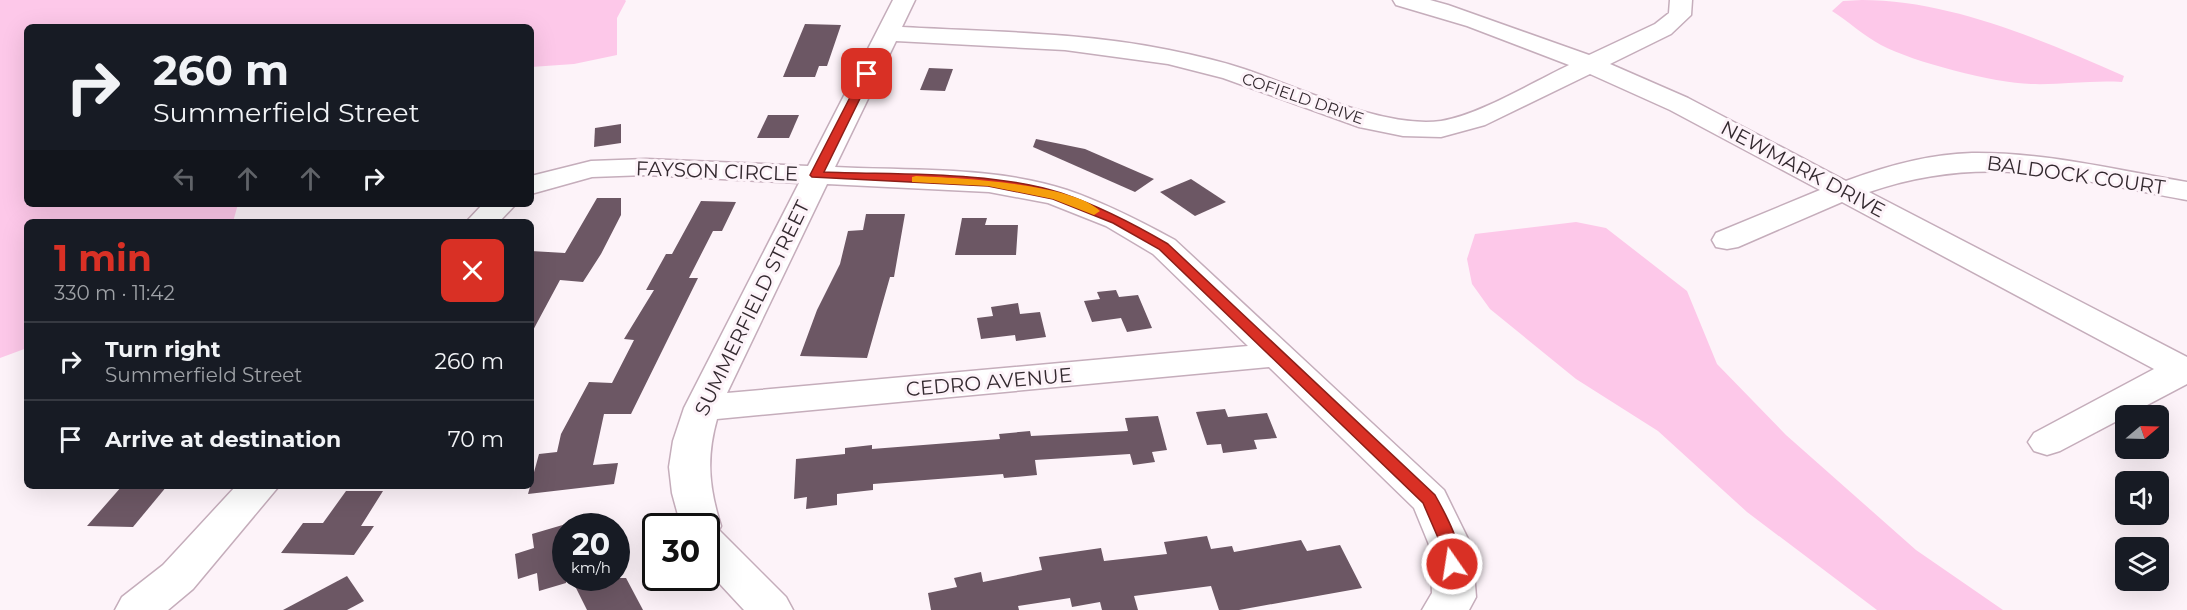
<!DOCTYPE html>
<meta charset="utf-8">
<style>
:root{--surface:#171b24;--page:#242831;--text:#f1f3f6;--muted:#9ea1a6;--line:#363941;--accent:#d93025}
body{margin:0;font-family:Montserrat,sans-serif;background:var(--page);color:var(--text);height:100vh;display:flex;flex-direction:column;font-size:22px;white-space:nowrap}
*{box-sizing:border-box;margin:0}
p{font-size:20px;color:var(--muted)}
.icon{flex:none;width:33px;height:33px;fill:none;stroke:currentColor;stroke-width:2;stroke-linecap:round;stroke-linejoin:round}
.map{position:relative;flex:1;overflow:hidden}
.drawer{position:absolute;left:24px;top:219px;width:510px;height:270px;display:flex;flex-direction:column;background:var(--surface);border-radius:9px;box-shadow:0 6px 24px #0002}
.drawer>*{flex:none}
.guide{position:absolute;left:24px;top:24px;width:510px;height:183px;border-radius:9px;box-shadow:0 6px 24px #0002;background:#171b24;color:var(--text);overflow:hidden}
.needle{width:39px;rotate:71deg}
.controls{position:absolute;left:2115px;top:405px;display:grid;gap:12px}
.controls a{display:grid;place-items:center;width:54px;height:54px;border-radius:9px;background:var(--surface);box-shadow:0 6px 24px #0002;font-size:30px}
.speed{position:absolute;left:552px;top:513px;display:flex;gap:12px;font-size:30px;font-weight:700;text-align:center}
.speed>*{display:grid;place-content:center;width:78px;height:78px;border-radius:50%;background:var(--surface);box-shadow:0 6px 24px #0002;line-height:1}
.speed small{font-size:15px;font-weight:400}
.speed .limit{border:3px solid #111;border-radius:9px;background:#fff;color:#111}
.pin{position:absolute;display:grid;place-items:center;width:51px;height:51px;color:#fff;margin:-26px;border-radius:12px;box-shadow:0 3px 9px #0006}
.me{position:absolute;width:66px;margin:-33px;rotate:347deg;stroke-linejoin:round;filter:drop-shadow(0 0 4px #0008)}
.turn{display:flex;align-items:center;gap:21px;height:126px;padding:0 30px;font-size:27px}
.turn .icon{width:78px;height:78px;stroke-width:2.5}
.turn b{display:block;font-size:42px;line-height:51px}
.lanes{display:flex;align-items:center;height:57px;padding:0 30px;background:#0003;justify-content:center;gap:30px;direction:ltr}
.lanes .off{opacity:.35}
.round{display:grid;place-items:center;flex:none;width:63px;height:63px;border-radius:9px;background:var(--page)}
.head{display:flex;align-items:center;justify-content:space-between;height:102px;padding:0 30px}
h1{font-size:36px;font-weight:700;line-height:45px;color:var(--accent)}
ul{padding:0;list-style:none}
li{display:flex;align-items:center;gap:18px;height:78px;padding:0 30px;border-top:2px solid var(--line)}
li div{flex:1}
li b{display:block;font-size:22px}
li em{font-style:normal}
.map>svg:first-child{display:block}
.green{fill:#fdc8e9}
.building{fill:#6c5764}
.lines{fill:none;stroke-linecap:round;stroke-linejoin:round}
.minor-casing{stroke:#c5adbb;stroke-width:3}
.minor{fill:#fff;fill-rule:evenodd}
.route{fill:#d93025;stroke:#8d1f18;stroke-width:1.5}
.slow{fill:#f59e0b}
.labels{text-anchor:middle;stroke-width:6;stroke-linejoin:round;paint-order:stroke}
.far-street-label{font-size:16px;fill:#33292f;stroke:#fdf3f9}
.street-label{font-size:20px;fill:#33292f;stroke:#fdf3f9}
</style>
<div class="map">
<svg width="2187" height="610" viewBox="0 0 2187 610">
<rect width="100%" height="100%" fill="#fdf3f9"/>
<g class="green">
<path d="M0,0h625l1,1 -9,17v37l-43,9 -43,3v-40h-504v177h211l-5,18h-206v126l-27,10z"/>
<path d="M1862,0c89,0 182,41 262,76l-2,6c-31,-2 -60,3 -91,2 -37,-1 -118,-22 -150,-39 -17,-9 -33,-24 -49,-34l11,-10z"/>
<path d="M1576,222l30,6 81,63 30,73 69,71 130,115 87,60h-126l-130,-98 -89,-81 -82,-52 -86,-70 -18,-25 -5,-25 8,-25z"/>
</g>
<g class="building">
<path d="M805,24l36,1 -14,41h-8l-4,11h-32z"/>
<path d="M929,68l24,1 -8,22 -25,-1z"/>
<path d="M768,115h31l-10,23h-32z"/>
<path d="M621,124v19l-27,4 1,-19z"/>
<path d="M1036,139l49,10 69,30 -19,13 -102,-45z"/>
<path d="M1191,179l35,23 -31,14 -35,-24z"/>
<path d="M597,198h24v17l-20,39 -18,28 -23,-2 -29,54v-83l34,2z"/>
<path d="M701,201l35,1 -14,29h-9l-24,47h9l-67,136h-27l-11,51 25,-2 -4,21 -86,10 11,-40 18,-2 4,-18 28,-52 23,1 22,-43 -10,-1 30,-49h-8l20,-36h6z"/>
<path d="M866,214h39l-11,63h-4l-23,81 -67,-2 17,-46 23,-46 8,-33 15,-1z"/>
<path d="M962,218h25l-2,7h33l-2,30h-61z"/>
<path d="M1116,290l3,7 19,-2 14,33 -25,4 -6,-14 -29,4 -8,-21 16,-2 -3,-7z"/>
<path d="M1018,303l2,11 20,-2 6,25 -30,4 -1,-6 -34,4 -4,-21 16,-2 -2,-9z"/>
<path d="M1225,409l3,8 39,-4 10,25 -23,2 3,9 -34,4 -2,-9 -14,1 -11,-33z"/>
<path d="M1158,416l9,34 -15,2 3,10 -22,3 -3,-11 -95,6 2,15 -33,3 -1,-4 -130,10v6l-36,4v11l-31,4 1,-12 -13,2 2,-40 49,-5v-6l27,-3v4l128,-10 -1,-5 31,-3 1,5 97,-5 -3,-13z"/>
<path d="M122,486h45l-34,41 -46,-1z"/>
<path d="M346,491h37l-22,35h13l-20,29 -73,-2 22,-30h20z"/>
<path d="M566,524v59l-27,8 -2,-18 -19,6 -3,-25 19,-6 -2,-14z"/>
<path d="M1207,536l4,13 21,-3 2,6 67,-12 6,11 33,-6 22,43 -123,22h-20l-8,-24 -77,10 4,14h-36l-2,-8 -28,5 -2,-9 -52,8 1,4h-88l-3,-17 29,-6 -3,-9 27,-6 2,10 59,-12 -3,-13 62,-9 3,13 63,-7 -3,-12z"/>
<path d="M347,576l17,25 -17,9h-64z"/>
<path d="M571,578h55l17,32h-56z"/>
</g>
<g class="lines">
<defs>
<g id="minor">
<path d="M893,0h22l-13,27c89,5 180,5 267,23 25,5 51,11 75,19 54,18 140,60 197,52 38,-6 92,-39 128,-56l-102,-39 -71,-21 -3,-5h37l18,5 141,50 66,-31 14,-11 1,-13h22l-1,15 -20,19 -61,30 78,34 158,83c40,-15 84,-27 126,-28 73,-1 144,17 215,29v18c-116,-21 -202,-48 -318,-8l318,165v27l-127,67 -13,4 -13,-4 -6,-9 6,-9 120,-64 -312,-167 -104,45 -11,2 -11,-2 -4,-7 4,-7 104,-43 -150,-80 -80,-36 -105,51 -44,12 -38,-1 -44,-9 -136,-49 -55,-14 -103,-14 -169,-9 -61,126c76,4 159,-1 232,23 38,13 73,31 108,50l269,250 28,57 4,50 -7,13h-47l10,-17 -2,-46 -16,-39 -145,-141 -552,52c-11,39 -8,69 4,107l-2,4 67,67 7,13h-49l-38,-41v-43h-25l-9,-33 -3,-26 4,-26 11,-33 115,-225 -153,-8 -54,2 -61,17v-18l60,-15 55,-2 162,7zM827,184l162,8 59,11 58,23 47,28 95,92 -521,47z"/>
<path d="M483,204h33l-17,18h-33z"/>
<path d="M236,486h43l-86,103 -25,21h-53l7,-13 41,-32z"/>
</g>
</defs>
<use href="#minor" class="minor-casing"/>
<use href="#minor" class="minor"/>
</g>
<path class="route" d="M867,71l5,3 -48,98c71,3 170,-1 237,21 38,13 73,31 107,51l267,251c9,16 32,57 23,74h-12l-4,-22 -19,-44 -264,-254 -46,-26 -60,-24 -65,-13 -176,-9 -2,-2 52,-101z"/>
<path class="slow" d="M916,176c41,2 156,7 184,35l-6,4 -41,-16 -65,-13 -76,-4v-5z"/>
<g class="labels">
<g class="far-street-label">
<text transform="translate(1303 98) rotate(19)" y="6">COFIELD DRIVE</text>
</g>
<g class="street-label">
<text transform="translate(1803 169) rotate(28)" y="7">NEWMARK DRIVE</text>
<text transform="translate(717 171) rotate(2)" y="7">FAYSON CIRCLE</text>
<text transform="translate(2076 175) rotate(8)" y="7">BALDOCK COURT</text>
<text transform="translate(752 308) rotate(-64)" y="7">SUMMERFIELD STREET</text>
<text transform="translate(989 382) rotate(-5)" y="7">CEDRO AVENUE</text>
</g>
</g>
</svg>
<div class="controls">
<a><svg class="needle" viewBox="-14 -14 28 28"><path d="M0-13l5 13h-10z" fill="#e53935"/><path d="M0 13l5-13h-10z" fill="#9ea1a6"/></svg></a>
<a><svg class="icon" aria-label="sound" viewBox="0 0 24 24"><path d="M4 9h4l5-4v14l-5-4H4zM17 9q2 3 0 6"/></svg></a>
<a><svg class="icon" aria-label="layers" viewBox="0 0 24 24"><path d="M12 4l9 5-9 5-9-5zM3 14l9 5 9-5"/></svg></a>
</div>
<div class="speed"><div>20<small>km/h</small></div><div class="limit">30</div></div>
<div class="pin" style="left:867px;top:74px;background:#d93025"><svg class="icon" aria-label="arrive" viewBox="0 0 24 24"><path d="M6 21V4h12l-3 4 3 4H6"/></svg></div>
<svg class="me" style="left:1452px;top:564px" viewBox="-20 -20 40 40"><circle r="17" fill="#d93025" stroke="#fff" stroke-width="3"/><path d="M0-11L8 9 0 5-8 9z" fill="#fff"/></svg>
<div class="guide">
<div class="turn"><svg class="icon" aria-label="right" viewBox="0 0 24 24"><path d="M7 20v-9h11M14 6l5 5-5 5"/></svg><div><b>260 m</b>Summerfield Street</div></div>
<div class="lanes"><svg class="icon off" aria-label="left" viewBox="0 0 24 24"><path d="M17 20v-9H6M10 6l-5 5 5 5"/></svg><svg class="icon off" aria-label="ahead" viewBox="0 0 24 24"><path d="M12 20V5M6 11l6-6 6 6"/></svg><svg class="icon off" aria-label="ahead" viewBox="0 0 24 24"><path d="M12 20V5M6 11l6-6 6 6"/></svg><svg class="icon" aria-label="right" viewBox="0 0 24 24"><path d="M7 20v-9h11M14 6l5 5-5 5"/></svg></div>
</div>
<section class="drawer">
<div class="head"><div><h1>1 min</h1><p>330 m · 11:42</p></div><a class="round" style="background:#d93025;color:#fff"><svg class="icon" aria-label="close" viewBox="0 0 24 24"><path d="M6 6l12 12M18 6L6 18"/></svg></a></div>
<ul>
<li><svg class="icon" aria-label="right" viewBox="0 0 24 24"><path d="M7 20v-9h11M14 6l5 5-5 5"/></svg><div><b>Turn right</b><p>Summerfield Street</p></div><em>260 m</em></li>
<li><svg class="icon" aria-label="arrive" viewBox="0 0 24 24"><path d="M6 21V4h12l-3 4 3 4H6"/></svg><div><b>Arrive at destination</b></div><em>70 m</em></li>
</ul>
</section>
</div>
